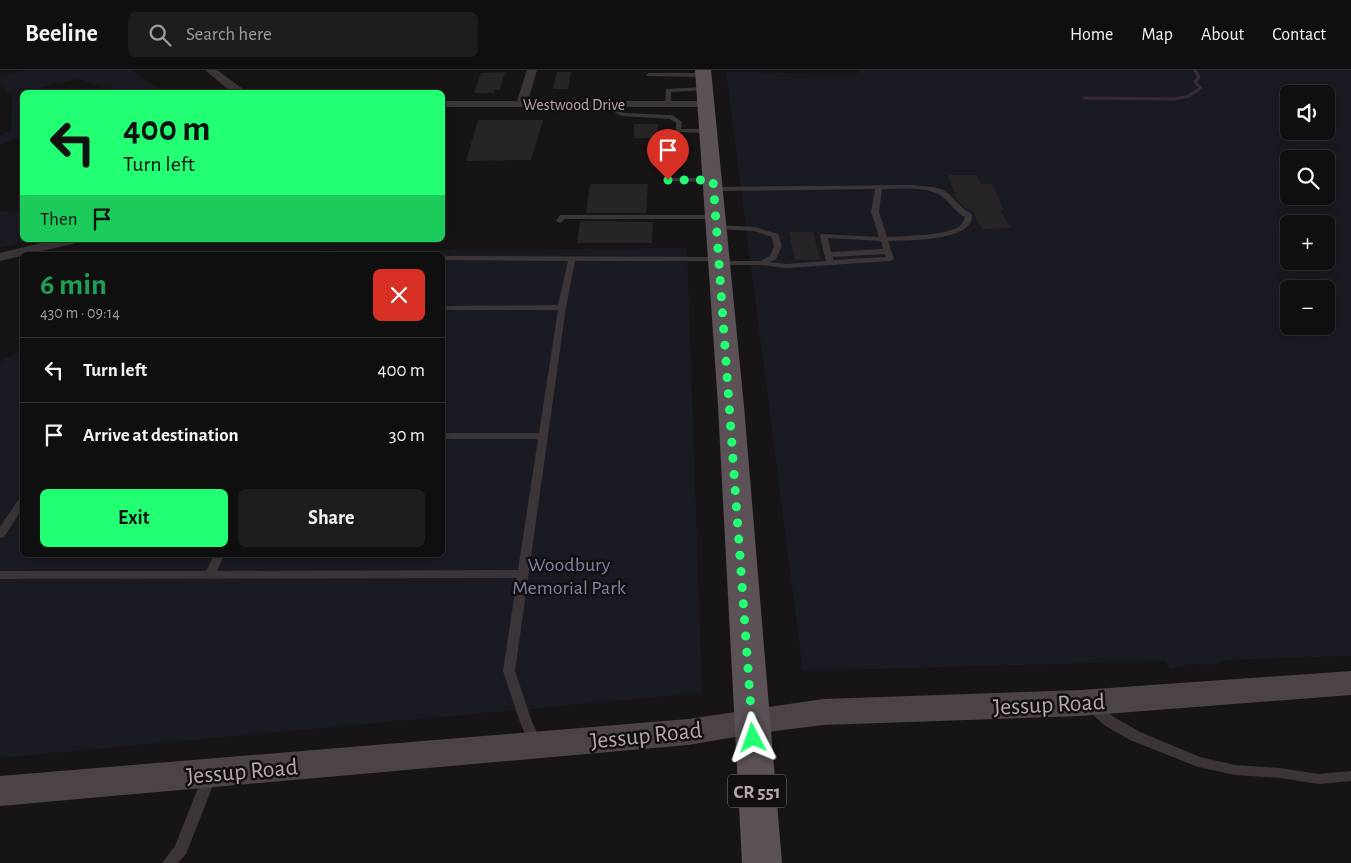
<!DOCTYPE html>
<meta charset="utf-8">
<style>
:root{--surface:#100f10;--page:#1e1d1e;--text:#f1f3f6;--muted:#9c9c9f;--line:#302f30;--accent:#23ff72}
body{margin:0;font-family:"Alegreya Sans",sans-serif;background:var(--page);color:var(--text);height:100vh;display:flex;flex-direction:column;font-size:19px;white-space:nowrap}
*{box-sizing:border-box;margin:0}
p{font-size:16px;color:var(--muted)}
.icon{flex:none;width:28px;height:28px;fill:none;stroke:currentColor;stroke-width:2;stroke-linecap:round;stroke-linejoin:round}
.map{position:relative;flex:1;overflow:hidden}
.panel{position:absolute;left:20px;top:182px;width:425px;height:305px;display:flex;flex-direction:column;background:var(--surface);border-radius:8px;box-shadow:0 2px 12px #0003,0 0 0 1px var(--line)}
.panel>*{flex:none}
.hud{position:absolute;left:20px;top:20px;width:425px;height:152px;border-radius:8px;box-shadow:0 2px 12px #0003,0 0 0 1px var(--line);background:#23ff72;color:#111;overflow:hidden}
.tools{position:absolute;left:1280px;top:15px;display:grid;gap:10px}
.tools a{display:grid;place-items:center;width:55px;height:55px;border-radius:8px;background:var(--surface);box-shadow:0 2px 12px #0003,0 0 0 1px var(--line);font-size:25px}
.pin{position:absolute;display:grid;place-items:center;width:42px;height:42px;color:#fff;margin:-51px -21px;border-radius:50% 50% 50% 0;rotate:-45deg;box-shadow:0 0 5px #0007}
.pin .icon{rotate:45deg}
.me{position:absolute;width:55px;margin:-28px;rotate:356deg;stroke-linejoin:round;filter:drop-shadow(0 0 4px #0008)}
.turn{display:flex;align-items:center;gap:18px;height:105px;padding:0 20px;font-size:22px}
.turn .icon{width:65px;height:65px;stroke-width:2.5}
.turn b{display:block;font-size:35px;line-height:42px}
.then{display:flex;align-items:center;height:48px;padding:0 20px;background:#0003;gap:10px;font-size:19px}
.round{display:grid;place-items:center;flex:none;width:52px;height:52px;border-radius:8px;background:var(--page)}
.summary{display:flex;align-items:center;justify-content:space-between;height:85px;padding:0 20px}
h1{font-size:30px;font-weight:700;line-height:38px;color:#1e9e55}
.primary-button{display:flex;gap:10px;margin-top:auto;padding:10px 20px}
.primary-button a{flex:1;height:58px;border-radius:8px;background:var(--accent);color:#111;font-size:20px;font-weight:700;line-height:58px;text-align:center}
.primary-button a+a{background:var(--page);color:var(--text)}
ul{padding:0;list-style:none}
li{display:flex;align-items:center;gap:15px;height:65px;padding:0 20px;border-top:1px solid var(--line)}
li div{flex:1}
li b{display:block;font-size:19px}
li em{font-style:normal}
header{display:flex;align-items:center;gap:30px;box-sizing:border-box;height:70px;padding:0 25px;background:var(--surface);border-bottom:1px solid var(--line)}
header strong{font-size:24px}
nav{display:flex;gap:28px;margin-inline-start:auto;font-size:18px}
.search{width:350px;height:45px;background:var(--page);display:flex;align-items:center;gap:12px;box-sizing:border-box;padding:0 18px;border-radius:8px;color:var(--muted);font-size:19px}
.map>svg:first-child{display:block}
.green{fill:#1a1b22;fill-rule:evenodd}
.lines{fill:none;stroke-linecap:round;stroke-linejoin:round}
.stream{stroke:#3b2939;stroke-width:3}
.building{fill:#272425}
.lane{fill:#3c3538;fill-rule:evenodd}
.street{fill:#3c3538;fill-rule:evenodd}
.secondary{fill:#4c4348;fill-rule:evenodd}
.primary{fill:#5b5156;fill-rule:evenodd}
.route{stroke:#23ff72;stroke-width:9;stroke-dasharray:0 16.2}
.labels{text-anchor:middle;stroke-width:5;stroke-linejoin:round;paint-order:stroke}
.far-street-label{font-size:16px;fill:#b8a5b0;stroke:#110f10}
.shield{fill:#110f10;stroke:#867880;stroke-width:1}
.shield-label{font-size:19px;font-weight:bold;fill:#b8a5b0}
.park-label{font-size:20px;fill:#7a85a4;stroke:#110f10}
.near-street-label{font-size:24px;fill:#b8a5b0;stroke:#110f10}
</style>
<header>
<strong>Beeline</strong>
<div class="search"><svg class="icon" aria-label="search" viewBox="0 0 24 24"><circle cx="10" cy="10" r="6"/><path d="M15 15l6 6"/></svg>Search here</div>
<nav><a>Home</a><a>Map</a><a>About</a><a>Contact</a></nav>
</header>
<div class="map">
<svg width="1351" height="793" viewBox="0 0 1351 793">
<rect width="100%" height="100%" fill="#161415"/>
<g class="green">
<path d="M31,0h100l32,22h-49l-3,-3 -34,-10 -25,5 -15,7v1h-15v45l-22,8v-10l11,-5 1,-34 -12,-11v-11z"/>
<path d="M861,0h490v586l-126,4 -14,5 -16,-1 -25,5 -4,-8 -363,10 -77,-599 130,2zM1289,24h37v37h-37zM1289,89h37v37h-37zM1289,154h37v37h-37zM1289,219h37v37h-37z"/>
<path d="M0,141l22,1v28h11l-33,8z"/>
<path d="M687,178l15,445 -702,65v-396l22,-13v206h420v-300h-256l4,-3z"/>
</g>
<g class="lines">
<path class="stream" d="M1084,28l90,1 15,-3 12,-8 -6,-6 4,-5 -4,-7"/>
</g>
<g class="building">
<path d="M505,2l-5,18h-6v3h-20l7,-20z"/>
<path d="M557,2h14l-3,17h-15z"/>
<path d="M478,50h65l-12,40 -65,1z"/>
<rect x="634" y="54" width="24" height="14"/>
<path d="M948,105h29l4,9h11l12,26h-4l11,18 -29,1 -10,-19 -7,-2 -9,-10z"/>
<path d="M590,114h58l-2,29h-60z"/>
<path d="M584,151l69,1 -1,21h-75l3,-21z"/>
<path d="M789,162h24l7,27 -25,1z"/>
</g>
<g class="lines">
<g class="lane">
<path d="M649,3h54l3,2 -3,2 -56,-1 -1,-1z"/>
<path d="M704,17l2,1v2l-35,2v12l-3,2 -3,-2 1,-15z"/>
<path d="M611,33h4l4,8 6,2 47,2 10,7 -1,7h28l3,2 -3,2 -33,-1v-9l-6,-4 -48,-3 -7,-3 -5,-9z"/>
<path d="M668,108h45l3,2 -3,2 -47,-1v-2z"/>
<path d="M914,115c9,2 20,1 29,5 11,6 17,19 29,24 3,28 -65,26 -84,27l6,18 -4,2 -104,7 -25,-3h-42l-4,-2 2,-2h-142l-9,46 -51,364 17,51 10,20 -2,4 -5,1 -5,-1 -10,-24 -17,-51 14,-93 -517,1v-8h206l8,-16h10l-7,16 301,-1 20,-131h-96v-6h97l19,-123h-116v-4l116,-1 10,-44 -126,-1v-4l277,1 4,2 -1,2h38l10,-5 4,-10 -2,-9 -18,-6 -40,-2 -1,-2 4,-2 38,2 23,7 4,12 -6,13 -6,3 16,2 40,-3 -6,-25 1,-2 58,3 -8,-25 4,-23 -161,2 -3,-2 3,-2zM882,119c16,0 46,-3 59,7 9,6 14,16 24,21 0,1 -2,6 -3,7 -9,12 -60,12 -75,13l-8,-25zM828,168l53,3 2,8 -52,3zM885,184l1,3 -53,3v-3z"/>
<path d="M560,145h156l4,2 -4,2h-151l-5,4 -4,-2z"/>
<path d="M22,429v10l-18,28 -4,1v-11l18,-27z"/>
<path d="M1091,631l4,2 19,14 26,15 60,25 35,8 45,3 39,6 32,-3v10l-32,3 -39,-6 -45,-3 -37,-8 -68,-27 -26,-15 -17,-16 -2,-3 2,-3z"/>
<path d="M210,700l5,1 2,4 -31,79 -8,9h-16l13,-17 28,-71 2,-4z"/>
</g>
<g class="street">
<path d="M205,0h12l30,22 -17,-1z"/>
<path d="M527,0h10l-9,31h177l6,3 -6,3h-263v-6h75z"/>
<path d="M53,170h25l-2,3 -76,18v-8z"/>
</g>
<path class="secondary" d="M1351,601v24l-271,21 -257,9 -71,9 -64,11 -688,61v-30l688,-57 135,-20 257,-9z"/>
<path class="primary" d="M695,0h16l33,336 38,457h-40l-24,-457z"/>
</g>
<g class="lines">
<path class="route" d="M668,110h45l40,558"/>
</g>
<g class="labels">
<g class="far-street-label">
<text x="574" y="40">Westwood Drive</text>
</g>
<rect class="shield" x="728" y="704.5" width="58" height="33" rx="4"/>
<g class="shield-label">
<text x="757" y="728">CR 551</text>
</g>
<g class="park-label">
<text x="569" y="501">Woodbury<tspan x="569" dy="23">Memorial Park</tspan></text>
</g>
<g class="near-street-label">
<text transform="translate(1049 634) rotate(-3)" y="8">Jessup Road</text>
<text transform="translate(646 665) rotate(-6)" y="8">Jessup Road</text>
<text transform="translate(242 701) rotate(-5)" y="8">Jessup Road</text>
</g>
</g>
</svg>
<div class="tools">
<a><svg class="icon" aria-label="sound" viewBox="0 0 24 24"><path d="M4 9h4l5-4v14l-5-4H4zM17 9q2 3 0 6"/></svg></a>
<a><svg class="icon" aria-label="search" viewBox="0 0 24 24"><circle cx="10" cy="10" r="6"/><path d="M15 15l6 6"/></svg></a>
<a>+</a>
<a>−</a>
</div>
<div class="pin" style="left:668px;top:110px;background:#d93025"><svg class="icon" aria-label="arrive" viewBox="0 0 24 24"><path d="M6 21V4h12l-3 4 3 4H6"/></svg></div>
<svg class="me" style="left:753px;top:668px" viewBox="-20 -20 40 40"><path d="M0-17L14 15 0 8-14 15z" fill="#23ff72" stroke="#fff" stroke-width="4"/></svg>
<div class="hud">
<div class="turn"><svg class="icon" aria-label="left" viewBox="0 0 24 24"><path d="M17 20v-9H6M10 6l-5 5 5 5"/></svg><div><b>400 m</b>Turn left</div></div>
<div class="then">Then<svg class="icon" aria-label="arrive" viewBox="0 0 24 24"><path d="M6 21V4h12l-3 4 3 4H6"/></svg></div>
</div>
<section class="panel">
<div class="summary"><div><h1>6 min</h1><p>430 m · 09:14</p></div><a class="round" style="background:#d93025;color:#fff"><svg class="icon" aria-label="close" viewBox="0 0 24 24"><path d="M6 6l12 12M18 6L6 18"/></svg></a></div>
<ul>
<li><svg class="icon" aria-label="left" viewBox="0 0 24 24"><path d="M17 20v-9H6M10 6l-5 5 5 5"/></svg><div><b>Turn left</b></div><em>400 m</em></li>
<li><svg class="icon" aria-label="arrive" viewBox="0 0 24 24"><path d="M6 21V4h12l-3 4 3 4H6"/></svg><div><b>Arrive at destination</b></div><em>30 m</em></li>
</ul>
<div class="primary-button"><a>Exit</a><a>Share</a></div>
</section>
</div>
